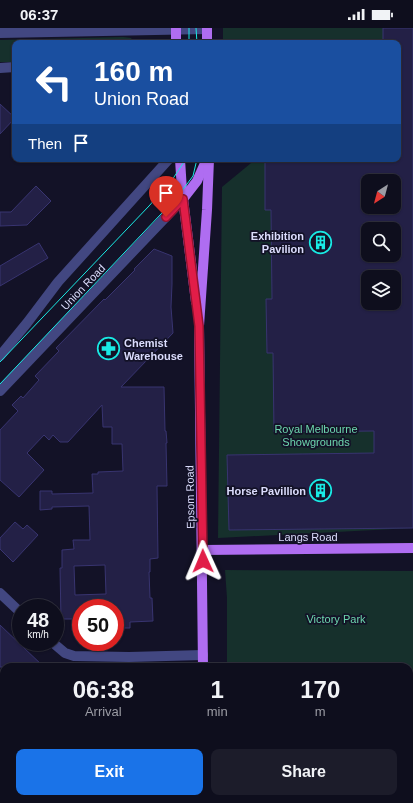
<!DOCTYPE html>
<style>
:root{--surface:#0e0e1d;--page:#1c1c2a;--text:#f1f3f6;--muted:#9b9ca4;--line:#2e2e3b;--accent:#1a73e8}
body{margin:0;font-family:Arial,sans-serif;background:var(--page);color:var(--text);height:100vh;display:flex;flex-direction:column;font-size:15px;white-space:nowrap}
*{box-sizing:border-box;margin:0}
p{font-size:13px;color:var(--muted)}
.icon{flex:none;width:22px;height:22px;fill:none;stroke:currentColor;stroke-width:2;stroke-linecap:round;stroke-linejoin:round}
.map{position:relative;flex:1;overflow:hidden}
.drawer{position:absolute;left:0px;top:635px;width:413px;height:140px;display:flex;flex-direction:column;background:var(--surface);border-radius:12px 12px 0 0;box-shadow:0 1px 3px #0004,0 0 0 1px var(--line)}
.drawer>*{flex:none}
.banner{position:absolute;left:12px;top:12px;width:389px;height:122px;border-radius:8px;box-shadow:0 1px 3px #0004,0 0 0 1px var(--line);background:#1a4fa0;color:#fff;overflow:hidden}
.needle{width:26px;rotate:216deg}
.fabs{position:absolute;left:361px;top:146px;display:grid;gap:8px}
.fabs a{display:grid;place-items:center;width:40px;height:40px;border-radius:8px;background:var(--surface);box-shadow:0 1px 3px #0004,0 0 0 1px var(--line);font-size:20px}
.speed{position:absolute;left:12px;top:571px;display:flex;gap:8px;font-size:20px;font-weight:700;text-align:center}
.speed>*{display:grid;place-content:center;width:52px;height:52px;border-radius:50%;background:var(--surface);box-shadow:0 1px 3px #0004,0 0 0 1px var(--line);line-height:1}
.speed small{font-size:10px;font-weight:400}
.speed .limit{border:6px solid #d22;background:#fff;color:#111}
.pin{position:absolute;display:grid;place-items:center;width:34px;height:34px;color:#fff;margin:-41px -17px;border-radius:50% 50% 50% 0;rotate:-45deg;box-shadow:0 0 4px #0007}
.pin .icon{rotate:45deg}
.me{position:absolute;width:44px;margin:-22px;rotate:359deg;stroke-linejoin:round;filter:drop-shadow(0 0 3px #0008)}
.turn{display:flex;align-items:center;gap:14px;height:84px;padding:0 16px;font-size:18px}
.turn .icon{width:52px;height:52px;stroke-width:2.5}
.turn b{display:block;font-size:28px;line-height:34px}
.then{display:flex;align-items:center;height:38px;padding:0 16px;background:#0003;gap:8px;font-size:15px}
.eta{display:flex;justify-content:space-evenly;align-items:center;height:68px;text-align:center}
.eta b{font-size:24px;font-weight:600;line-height:28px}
.action{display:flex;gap:8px;margin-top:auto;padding:8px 16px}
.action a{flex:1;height:46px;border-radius:8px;background:var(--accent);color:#fff;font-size:16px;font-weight:600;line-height:46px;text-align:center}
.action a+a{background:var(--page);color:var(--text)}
.status{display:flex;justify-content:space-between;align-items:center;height:28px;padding:0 20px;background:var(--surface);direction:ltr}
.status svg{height:11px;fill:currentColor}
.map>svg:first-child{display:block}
.green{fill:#16302c;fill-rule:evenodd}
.building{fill:#232046;stroke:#383470;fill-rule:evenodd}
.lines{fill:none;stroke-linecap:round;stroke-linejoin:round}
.minor{stroke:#424781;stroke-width:10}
.major{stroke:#af6df1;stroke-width:10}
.tram{stroke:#19eae4;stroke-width:1}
.route-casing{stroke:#92132f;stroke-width:10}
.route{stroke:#e11d48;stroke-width:7}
.labels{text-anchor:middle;stroke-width:3.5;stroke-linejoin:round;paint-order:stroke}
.poi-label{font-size:11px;font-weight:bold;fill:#dbdcfc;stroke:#131227;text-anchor:end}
.street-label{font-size:11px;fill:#dbdcfc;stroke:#131227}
.park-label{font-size:11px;fill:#6dd6ae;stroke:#131227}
</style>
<div class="status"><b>06:37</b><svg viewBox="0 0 49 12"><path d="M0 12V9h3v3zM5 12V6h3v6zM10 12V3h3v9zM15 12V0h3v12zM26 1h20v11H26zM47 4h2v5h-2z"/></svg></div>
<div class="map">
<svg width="413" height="775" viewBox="0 0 413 775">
<rect width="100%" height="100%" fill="#131227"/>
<g class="green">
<path d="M223,0h190v500l-195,10 4,-351 34,-28h142v-116h-175zM368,153h26v26h-26zM368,201h26v26h-26zM368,249h26v26h-26z"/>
<path d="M123,9l8,1 4,5h-120v19h-15v-22z"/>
<path d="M225,542l188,1v197l-4,3v-104h-182v-69z"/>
</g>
<g class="building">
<path d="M383,0h30v500l-184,2 -2,-75 147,-2v-22l-100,1 -1,-79h-6l-1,-54h6l-1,-89h-6v-49h11v-2h122v-116h-15zM368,153h26v26h-26zM368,201h26v26h-26zM368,249h26v26h-26z"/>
<path d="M0,76l15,14 -15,16z"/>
<path d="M36,158l15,15 -24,24 -27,1v-14h11z"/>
<path d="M39,215l9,15 -48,28v-20z"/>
<path d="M154,221l18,7v28l-1,23 2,26 -52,54h43l1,44h1l1,12h-1l1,43h-10l1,72 -8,1v13h-1l1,26h2l1,23 -23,1v6h-15v-20h-34v11h-20l-1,-51h2v-18l12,-1 -1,-9h17l-1,-34 -37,1v2l-12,1v-19h12v3l41,-1 -1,-19h6v-2l25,-1 -1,-27h-10v-17h-9l-1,-22 -34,37h-8l-7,-7 -4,5 -5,-5 -17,18 17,17 -25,27 -19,-17v-50l18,-19 -6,-6 9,-9 2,2 16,-18 -4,-4 24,-25 -3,-3 48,-49 1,1 30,-30 -1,-1zM105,537l1,29 -31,1 -1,-29z"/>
<path d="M15,494l8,7 4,-4 11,10 -25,27 -13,-13v-11z"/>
<path d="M0,597l44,42h-44z"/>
</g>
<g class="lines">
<g class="minor">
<path d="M0,5l207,-4"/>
<path d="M0,40l15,-1"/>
<path d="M0,328l27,-33 31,-41 111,-123"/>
<path d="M0,363l183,-192"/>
<path d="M0,565l21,20"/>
<path d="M52,614l13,11 9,3 55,1 74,-2"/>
<path d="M276,775l52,-1 7,1"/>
</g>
<g class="major">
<path d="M207,0v15"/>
<path d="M176,15v-15"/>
<path d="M180,131l2,32 14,111"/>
<path d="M183,171l14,-18 9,-20"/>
<path d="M202,522l211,-2"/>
<path d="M203,639l-4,-341 8,-116 2,-51"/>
<path d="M205,771v4"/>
</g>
<g class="tram">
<path d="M189,0v15"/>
<path d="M196,0l1,15"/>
<path d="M0,334l149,-156 23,-26 14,-21"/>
<path d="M0,356l178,-188 15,-20 4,-17"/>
</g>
</g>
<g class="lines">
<defs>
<path id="route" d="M166,189l17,-18 16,127 4,235"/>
</defs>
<use href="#route" class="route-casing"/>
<use href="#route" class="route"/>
</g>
<defs>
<symbol id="building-ring" viewBox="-11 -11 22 22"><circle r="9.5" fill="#131227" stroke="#19eae4" stroke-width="1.5"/><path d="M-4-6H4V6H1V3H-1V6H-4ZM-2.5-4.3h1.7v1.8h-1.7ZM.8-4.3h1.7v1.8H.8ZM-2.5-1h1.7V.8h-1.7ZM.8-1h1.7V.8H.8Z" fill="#19eae4"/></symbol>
<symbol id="pharmacy-ring" viewBox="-11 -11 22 22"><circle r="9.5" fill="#131227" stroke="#19eae4" stroke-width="1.5"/><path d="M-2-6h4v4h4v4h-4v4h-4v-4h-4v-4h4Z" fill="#19eae4"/></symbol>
</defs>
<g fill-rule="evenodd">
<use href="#building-ring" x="308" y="202" width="25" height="25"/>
<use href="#pharmacy-ring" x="96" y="308" width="25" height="25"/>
<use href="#building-ring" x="308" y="450" width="25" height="25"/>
</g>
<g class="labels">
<g class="poi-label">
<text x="304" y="212">Exhibition<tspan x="304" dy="13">Pavilion</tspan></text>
<text x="124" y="319" text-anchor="start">Chemist<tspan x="124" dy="13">Warehouse</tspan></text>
<text x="306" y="467">Horse Pavillion</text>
</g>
<g class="street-label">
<text transform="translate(83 259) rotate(-46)" y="4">Union Road</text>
<text transform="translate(190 469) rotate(-91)" y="4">Epsom Road</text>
<text x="308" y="513">Langs Road</text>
</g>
<g class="park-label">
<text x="316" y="405">Royal Melbourne<tspan x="316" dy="13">Showgrounds</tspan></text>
<text x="336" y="595">Victory Park</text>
</g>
</g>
</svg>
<div class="fabs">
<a><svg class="needle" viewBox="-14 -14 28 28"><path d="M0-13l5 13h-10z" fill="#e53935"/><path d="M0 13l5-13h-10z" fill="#9b9ca4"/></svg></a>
<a><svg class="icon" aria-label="search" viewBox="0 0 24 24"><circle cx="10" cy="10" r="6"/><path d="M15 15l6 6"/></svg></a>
<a><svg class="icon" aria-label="layers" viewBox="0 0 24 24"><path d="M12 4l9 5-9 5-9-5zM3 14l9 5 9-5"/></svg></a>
</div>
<div class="speed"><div>48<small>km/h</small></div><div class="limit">50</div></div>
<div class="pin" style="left:166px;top:189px;background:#d93025"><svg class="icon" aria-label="arrive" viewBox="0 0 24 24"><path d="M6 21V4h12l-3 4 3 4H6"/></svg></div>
<svg class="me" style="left:203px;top:533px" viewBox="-20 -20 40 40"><path d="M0-17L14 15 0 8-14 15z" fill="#e11d48" stroke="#fff" stroke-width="4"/></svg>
<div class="banner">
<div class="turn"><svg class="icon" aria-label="left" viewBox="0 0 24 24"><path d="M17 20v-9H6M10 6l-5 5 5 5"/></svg><div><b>160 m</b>Union Road</div></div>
<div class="then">Then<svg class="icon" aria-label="arrive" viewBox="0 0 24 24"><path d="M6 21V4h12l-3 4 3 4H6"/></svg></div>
</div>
<section class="drawer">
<div class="eta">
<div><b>06:38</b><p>Arrival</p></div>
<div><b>1</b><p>min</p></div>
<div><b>170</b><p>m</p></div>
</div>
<div class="action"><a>Exit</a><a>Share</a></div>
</section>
</div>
